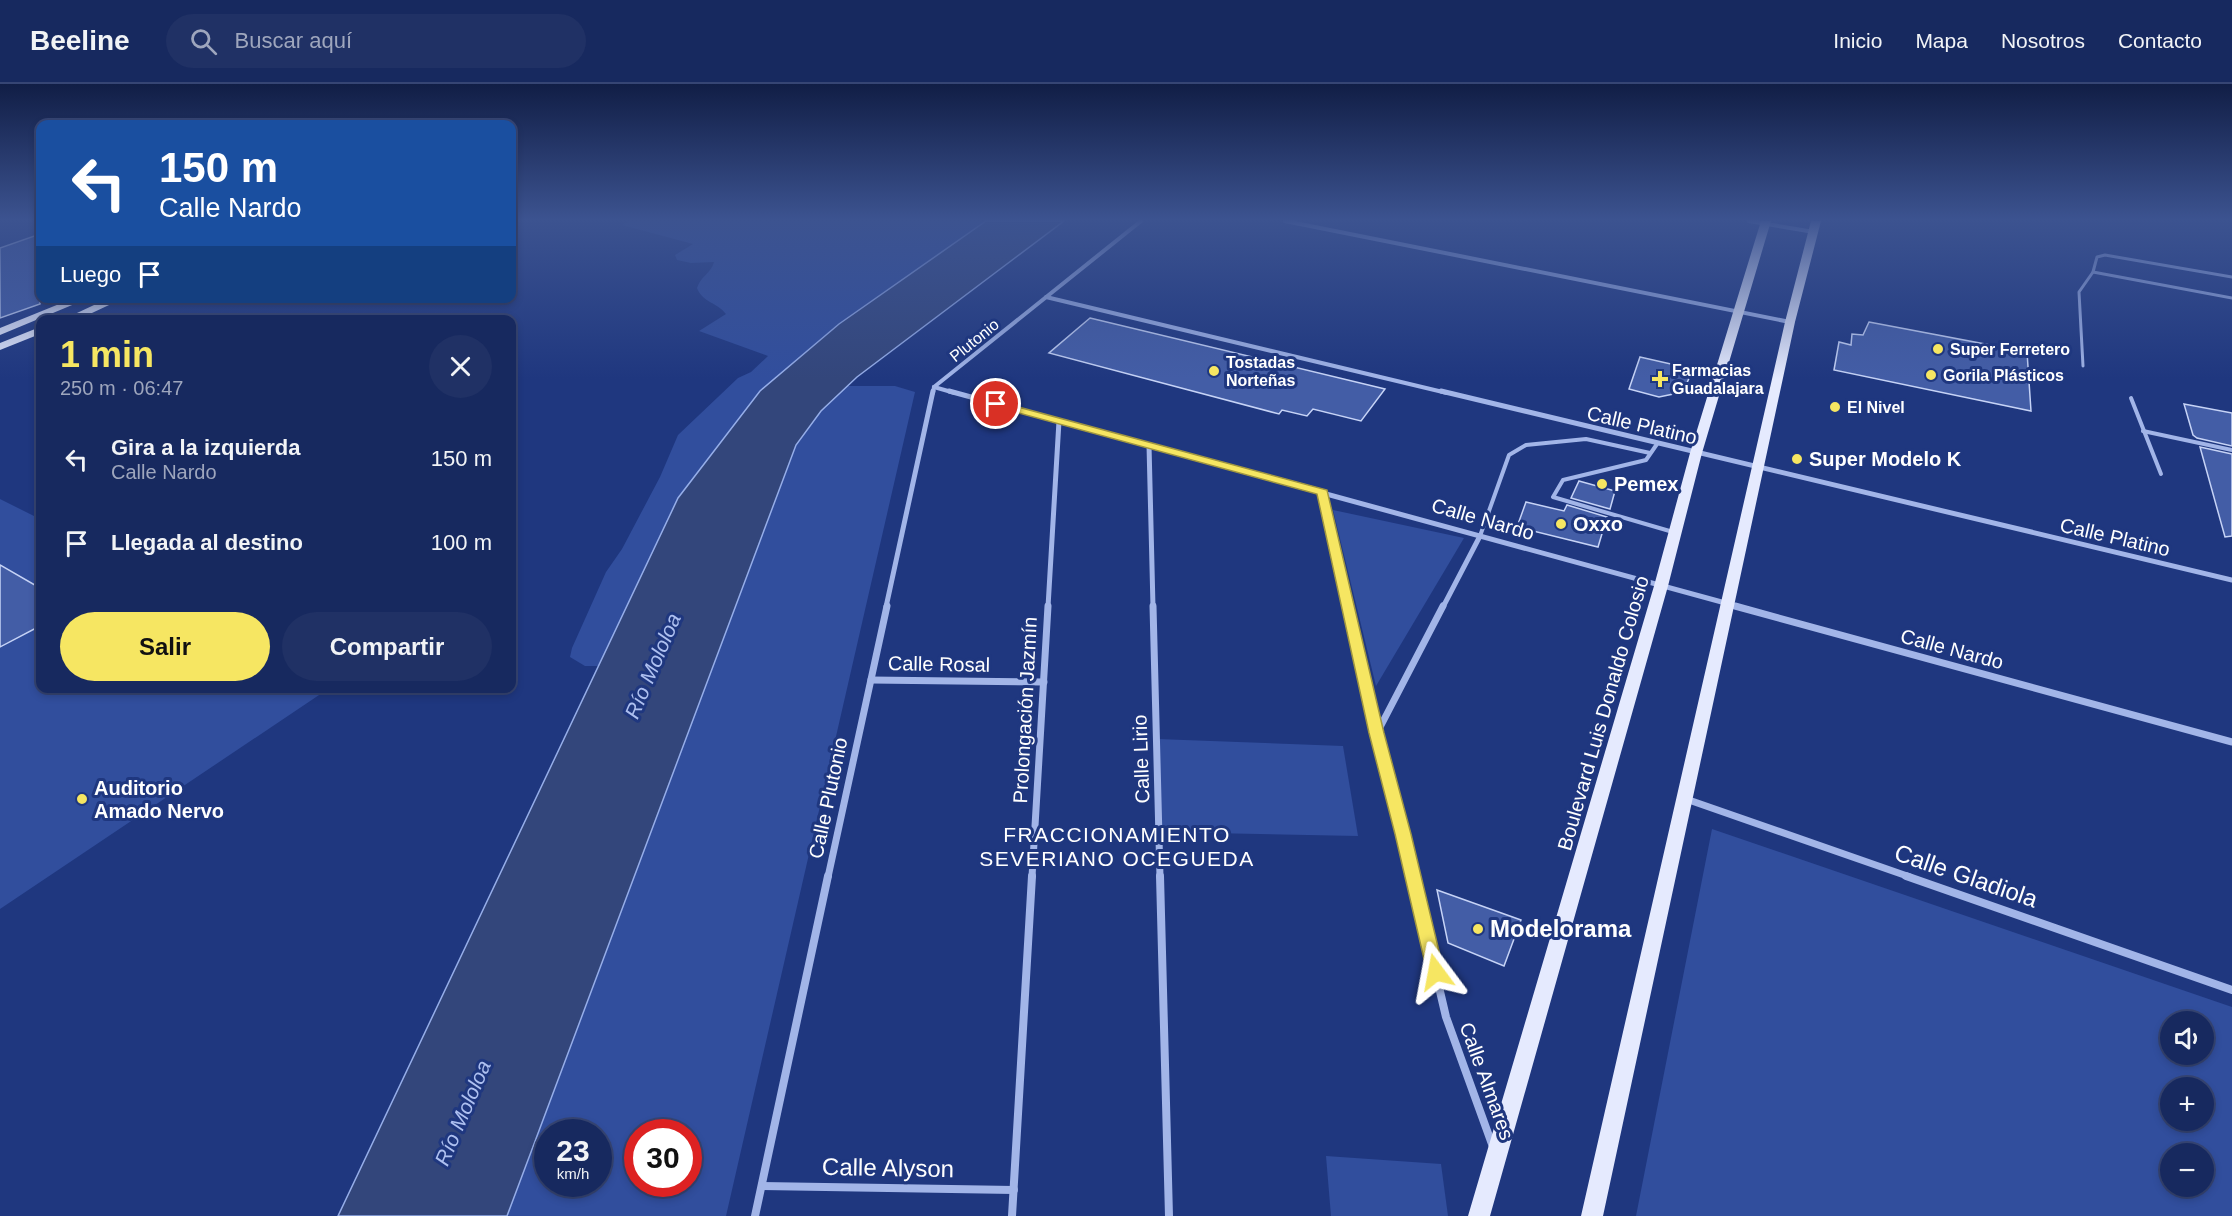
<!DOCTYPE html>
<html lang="es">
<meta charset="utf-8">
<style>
:root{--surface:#17295f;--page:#203165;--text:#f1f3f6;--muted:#9ea6bd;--line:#364574;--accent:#f6e662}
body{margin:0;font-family:Helvetica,sans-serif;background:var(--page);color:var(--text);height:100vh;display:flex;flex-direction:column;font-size:22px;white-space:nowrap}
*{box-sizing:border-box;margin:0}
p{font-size:20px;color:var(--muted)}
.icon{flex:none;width:33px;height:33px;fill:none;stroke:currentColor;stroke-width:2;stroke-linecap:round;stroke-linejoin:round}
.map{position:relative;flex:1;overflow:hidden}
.drawer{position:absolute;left:36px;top:231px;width:480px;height:378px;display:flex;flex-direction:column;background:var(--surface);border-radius:12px;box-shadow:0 3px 9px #0003,0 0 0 2px var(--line)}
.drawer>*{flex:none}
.hud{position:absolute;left:36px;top:36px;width:480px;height:183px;border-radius:12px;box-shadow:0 3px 9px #0003,0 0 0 2px var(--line);background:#1a4fa0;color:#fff;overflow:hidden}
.buttons{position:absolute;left:2160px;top:927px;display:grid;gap:12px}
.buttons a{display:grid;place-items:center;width:54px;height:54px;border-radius:50%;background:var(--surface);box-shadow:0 3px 9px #0003,0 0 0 2px var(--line);font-size:30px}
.speed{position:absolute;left:534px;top:1035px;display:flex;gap:12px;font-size:30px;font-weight:700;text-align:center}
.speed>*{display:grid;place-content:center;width:78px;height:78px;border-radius:50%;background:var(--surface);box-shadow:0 3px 9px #0003,0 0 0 2px var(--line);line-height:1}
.speed small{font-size:15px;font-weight:400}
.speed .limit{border:9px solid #d22;background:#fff;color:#111}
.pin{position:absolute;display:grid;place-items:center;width:51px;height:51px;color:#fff;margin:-26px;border:3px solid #fff;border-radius:50%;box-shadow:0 2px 6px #0007}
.me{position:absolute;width:66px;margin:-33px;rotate:347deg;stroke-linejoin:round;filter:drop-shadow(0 0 4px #0008)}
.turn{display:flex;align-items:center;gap:21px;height:126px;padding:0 24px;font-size:27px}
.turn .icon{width:78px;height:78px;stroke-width:2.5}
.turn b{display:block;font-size:42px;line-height:51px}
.then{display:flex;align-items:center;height:57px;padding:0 24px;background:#0003;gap:12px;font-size:22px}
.round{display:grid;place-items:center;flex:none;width:63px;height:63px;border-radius:32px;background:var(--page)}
.summary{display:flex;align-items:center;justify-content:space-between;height:102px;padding:0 24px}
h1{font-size:36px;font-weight:700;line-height:45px;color:var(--accent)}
.button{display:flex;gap:12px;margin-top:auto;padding:12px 24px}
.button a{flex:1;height:69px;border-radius:36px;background:var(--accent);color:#111;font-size:24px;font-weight:700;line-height:69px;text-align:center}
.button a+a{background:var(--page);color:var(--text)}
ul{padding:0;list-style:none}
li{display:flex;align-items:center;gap:18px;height:84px;padding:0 24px}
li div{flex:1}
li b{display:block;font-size:22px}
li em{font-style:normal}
header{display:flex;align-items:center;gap:36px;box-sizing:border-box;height:84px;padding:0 30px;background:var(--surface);border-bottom:2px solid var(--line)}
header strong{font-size:28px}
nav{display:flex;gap:33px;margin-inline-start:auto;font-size:21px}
.search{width:420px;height:54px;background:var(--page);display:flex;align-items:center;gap:15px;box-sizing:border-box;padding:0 21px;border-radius:33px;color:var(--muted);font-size:22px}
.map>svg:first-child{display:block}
.green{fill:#314e9d;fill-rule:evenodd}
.water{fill:#33467b;stroke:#96aee9;stroke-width:1.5}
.building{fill:#435da6;stroke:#c6d3f6;stroke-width:1.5}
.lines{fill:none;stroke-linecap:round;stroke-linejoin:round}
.lane-far1{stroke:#a2b5e8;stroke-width:3}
.lane{stroke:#a2b5e8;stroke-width:4}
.street-far3{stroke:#a2b5e8;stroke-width:4}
.street-far2{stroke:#a2b5e8;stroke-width:5}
.street-far1{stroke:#a2b5e8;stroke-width:7}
.street{stroke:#a2b5e8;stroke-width:8}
.primary{fill:#e5eafe;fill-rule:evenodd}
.route{fill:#f6e662;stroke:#a09640;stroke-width:1.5}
.poi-dot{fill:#f6e662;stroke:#1f377f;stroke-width:2}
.labels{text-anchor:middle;stroke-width:6;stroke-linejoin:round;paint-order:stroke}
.far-street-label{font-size:16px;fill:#fff;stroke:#1f377f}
.far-poi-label{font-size:16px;font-weight:bold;fill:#fff;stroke:#1f377f;text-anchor:start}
.street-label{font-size:20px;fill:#fff;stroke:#1f377f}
.poi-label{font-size:20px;font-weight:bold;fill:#fff;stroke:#1f377f;text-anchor:start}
.water-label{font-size:21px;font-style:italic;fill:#aec0f0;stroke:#1f377f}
.neighbourhood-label{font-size:21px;letter-spacing:1.5px;fill:#fff;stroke:#1f377f}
.near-street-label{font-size:24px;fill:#fff;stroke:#1f377f}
.near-poi-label{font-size:24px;font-weight:bold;fill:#fff;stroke:#1f377f;text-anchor:start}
</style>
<header>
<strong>Beeline</strong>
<div class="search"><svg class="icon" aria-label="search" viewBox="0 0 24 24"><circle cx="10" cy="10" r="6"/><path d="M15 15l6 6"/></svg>Buscar aquí</div>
<nav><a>Inicio</a><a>Mapa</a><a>Nosotros</a><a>Contacto</a></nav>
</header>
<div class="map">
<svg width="2232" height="1132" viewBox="0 0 2232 1132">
<rect width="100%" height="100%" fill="#1f377f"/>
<g class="green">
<path d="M631,137h355l-22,15 -286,262 -79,168h-14l-15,-9 2,-9 34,-76 16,-23 38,-72 18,-42 60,-57 13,-6 17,-16 -69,-25 27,-17c-9,-12 -23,-11 -29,-26 3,-11 15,-16 17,-26l-23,1 -14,-3 -2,-5 18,-11 -71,-19z"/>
<path d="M847,302h48l20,6 -189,824h-219l289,-771 25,-34zM548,1048h50v52h-50zM638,1048h50v52h-50z"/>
<path d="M0,415l40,20v169l288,1 -328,220z"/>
<path d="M1333,426l131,28 -88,148z"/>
<path d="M1157,655l186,7 15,90 -198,-4z"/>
<path d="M1712,745l520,178v209h-596zM2170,938h34v32h-34zM2170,1004h34v32h-34zM2170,1070h34v32h-34z"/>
<path d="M1326,1072l115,8 7,52h-117z"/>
</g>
<path class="water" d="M986,137h78l-207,156 -36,34 -25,34 -289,771h-169l340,-718 82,-107 79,-67z"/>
<g class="building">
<path d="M40,150v70l-40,14v-70z"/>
<path d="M1090,234l295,71 -24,32 -48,-12 -6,7 -25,-6 -3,4 -230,-61z"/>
<path d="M1869,238l158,30 4,59 -197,-41 5,-28 12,3 1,-11 11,1z"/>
<path d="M1640,273l53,12 -10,23 -24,5 -30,-8z"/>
<path d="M2184,320l48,9v33l-35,-8 -4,-3z"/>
<path d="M2200,363l32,7v82l-7,1z"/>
<path d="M1579,397l36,10 -5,18 -39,-11z"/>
<path d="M1526,418l38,9 3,-6 40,12 -9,30 -81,-20z"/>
<path d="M0,481l40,23v38l-40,21z"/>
<path d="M1437,806l84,30 -17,46 -56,-23z"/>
</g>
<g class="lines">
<g class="lane-far1">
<path d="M2093,188l139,26"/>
<path d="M2083,282l-4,-74 14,-20 4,-15 8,-2 127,22"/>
</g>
<g class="lane">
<path d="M2131,314l30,76"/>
<path d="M2143,347l89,19"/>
<path d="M1657,360l-11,16 -83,20 -10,17 120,35"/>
<path d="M1480,452l29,-81 17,-10 60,-6 64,14"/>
</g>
<g class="street-far3">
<path d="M1285,137l505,101"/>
<path d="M1749,137l65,11"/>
<path d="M1046,213l401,96"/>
<path d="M934,303l21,6"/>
<path d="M934,303l207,-166"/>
<path d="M933,309l1,-6"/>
</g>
<g class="street-far2">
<path d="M949,307l791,216"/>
<path d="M1441,307l791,189"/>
<path d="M1149,361l4,162"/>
<path d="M1322,408l26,115"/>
<path d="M886,523l47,-216"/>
<path d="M1048,523l11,-186"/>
<path d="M1443,523l37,-71"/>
</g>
<g class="street-far1">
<path d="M1153,522l7,271"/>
<path d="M1348,522l65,271"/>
<path d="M1735,522l497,136"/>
<path d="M871,596l173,2"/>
<path d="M1377,649l66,-127"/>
<path d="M1686,715l224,78"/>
<path d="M828,793l59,-271"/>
<path d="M1032,793l16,-271"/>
</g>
<g class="street">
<path d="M1160,792l9,340"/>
<path d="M1413,792l33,141 47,130"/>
<path d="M1906,792l326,114"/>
<path d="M762,1102l252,4"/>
<path d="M755,1132l73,-340"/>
<path d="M1012,1132l20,-340"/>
</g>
<g class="primary">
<path d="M1761,137h10l-69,232 -34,133 -178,630h-22l186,-630 36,-133z"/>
<path d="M1811,137h10l-26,101 -192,894h-22l204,-894z"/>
<path d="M74,214h15l-89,37v-7z"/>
<path d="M109,214h15l-47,22h-15z"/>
<path d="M40,243v7l-40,16v-7z"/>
</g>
</g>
<linearGradient id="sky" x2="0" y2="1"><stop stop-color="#111e46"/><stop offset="0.46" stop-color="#3c5390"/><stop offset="1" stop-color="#3c5390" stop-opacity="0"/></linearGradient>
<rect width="2232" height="295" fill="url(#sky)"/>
<path class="route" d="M996,317l331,89 57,243 27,101 33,138 -2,5 -6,2 -7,-2 -2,-5 -32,-138 -26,-101 -52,-239 -324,-88v-4z"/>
<g class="poi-dot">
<circle cx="1938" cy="265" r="6"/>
<circle cx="1214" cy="287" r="6"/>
<circle cx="1931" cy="291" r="6"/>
<path d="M1657 286h6v6h6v6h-6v6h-6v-6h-6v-6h6z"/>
<circle cx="1835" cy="323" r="6"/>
<circle cx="1797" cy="375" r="6"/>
<circle cx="1602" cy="400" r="6"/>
<circle cx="1561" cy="440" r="6"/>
<circle cx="82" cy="715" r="6"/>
<circle cx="1478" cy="845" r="6"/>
</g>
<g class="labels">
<g class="far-street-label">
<text transform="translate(974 256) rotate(-39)" y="6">Plutonio</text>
</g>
<g class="far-poi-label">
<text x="1950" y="271">Super Ferretero</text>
<text x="1226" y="284">Tostadas<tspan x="1226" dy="18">Norteñas</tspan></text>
<text x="1672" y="292">Farmacias<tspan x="1672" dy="18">Guadalajara</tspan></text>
<text x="1943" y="297">Gorila Plásticos</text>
<text x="1847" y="329">El Nivel</text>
</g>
<g class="street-label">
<text transform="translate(1642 341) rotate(13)" y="7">Calle Platino</text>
<text transform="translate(1483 435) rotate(16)" y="7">Calle Nardo</text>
<text transform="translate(2115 453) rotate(13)" y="7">Calle Platino</text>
<text transform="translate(1952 565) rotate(15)" y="7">Calle Nardo</text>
<text transform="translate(939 580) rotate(1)" y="7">Calle Rosal</text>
<text transform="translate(1025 626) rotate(-87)" y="7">Prolongación Jazmín</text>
<text transform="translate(1603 629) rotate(-74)" y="7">Boulevard Luis Donaldo Colosio</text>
<text transform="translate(1141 675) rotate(-92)" y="7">Calle Lirio</text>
<text transform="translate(828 714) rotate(-78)" y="7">Calle Plutonio</text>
<text transform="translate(1487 997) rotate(70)" y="7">Calle Almares</text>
</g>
<g class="poi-label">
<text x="1809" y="382">Super Modelo K</text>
<text x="1614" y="407">Pemex</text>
<text x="1573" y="447">Oxxo</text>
<text x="94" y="711">Auditorio<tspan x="94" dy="23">Amado Nervo</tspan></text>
</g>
<g class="water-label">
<text transform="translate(653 582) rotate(-67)" y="7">Río Mololoa</text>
<text transform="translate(463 1029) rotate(-67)" y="7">Río Mololoa</text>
</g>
<g class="neighbourhood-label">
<text x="1117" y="758">FRACCIONAMIENTO<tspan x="1117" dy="24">SEVERIANO OCEGUEDA</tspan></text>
</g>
<g class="near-street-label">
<text transform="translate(1966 792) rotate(19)" y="8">Calle Gladiola</text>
<text transform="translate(888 1084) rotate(1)" y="8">Calle Alyson</text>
</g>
<g class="near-poi-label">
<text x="1490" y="853">Modelorama</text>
</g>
</g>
</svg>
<div class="buttons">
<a><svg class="icon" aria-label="sound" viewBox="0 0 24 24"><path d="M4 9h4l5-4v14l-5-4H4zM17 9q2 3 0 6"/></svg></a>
<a>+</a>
<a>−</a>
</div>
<div class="speed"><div>23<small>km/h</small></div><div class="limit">30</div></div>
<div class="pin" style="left:996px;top:320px;background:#d93025"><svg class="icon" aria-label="arrive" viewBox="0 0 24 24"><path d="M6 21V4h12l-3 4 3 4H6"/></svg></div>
<svg class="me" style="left:1436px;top:888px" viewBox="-20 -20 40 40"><path d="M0-17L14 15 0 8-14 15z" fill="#f6e662" stroke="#fff" stroke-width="4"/></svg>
<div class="hud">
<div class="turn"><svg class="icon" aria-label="left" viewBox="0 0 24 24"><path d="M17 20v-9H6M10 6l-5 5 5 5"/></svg><div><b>150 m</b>Calle Nardo</div></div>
<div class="then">Luego<svg class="icon" aria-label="arrive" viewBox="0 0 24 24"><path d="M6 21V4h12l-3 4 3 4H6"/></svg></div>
</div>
<section class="drawer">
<div class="summary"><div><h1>1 min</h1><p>250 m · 06:47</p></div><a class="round"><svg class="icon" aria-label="close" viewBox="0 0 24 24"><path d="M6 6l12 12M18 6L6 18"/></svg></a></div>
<ul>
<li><svg class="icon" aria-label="left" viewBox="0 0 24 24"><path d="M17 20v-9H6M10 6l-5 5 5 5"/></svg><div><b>Gira a la izquierda</b><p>Calle Nardo</p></div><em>150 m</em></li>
<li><svg class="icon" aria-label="arrive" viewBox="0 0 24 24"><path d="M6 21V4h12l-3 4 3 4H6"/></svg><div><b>Llegada al destino</b></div><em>100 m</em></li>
</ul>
<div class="button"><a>Salir</a><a>Compartir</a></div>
</section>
</div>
